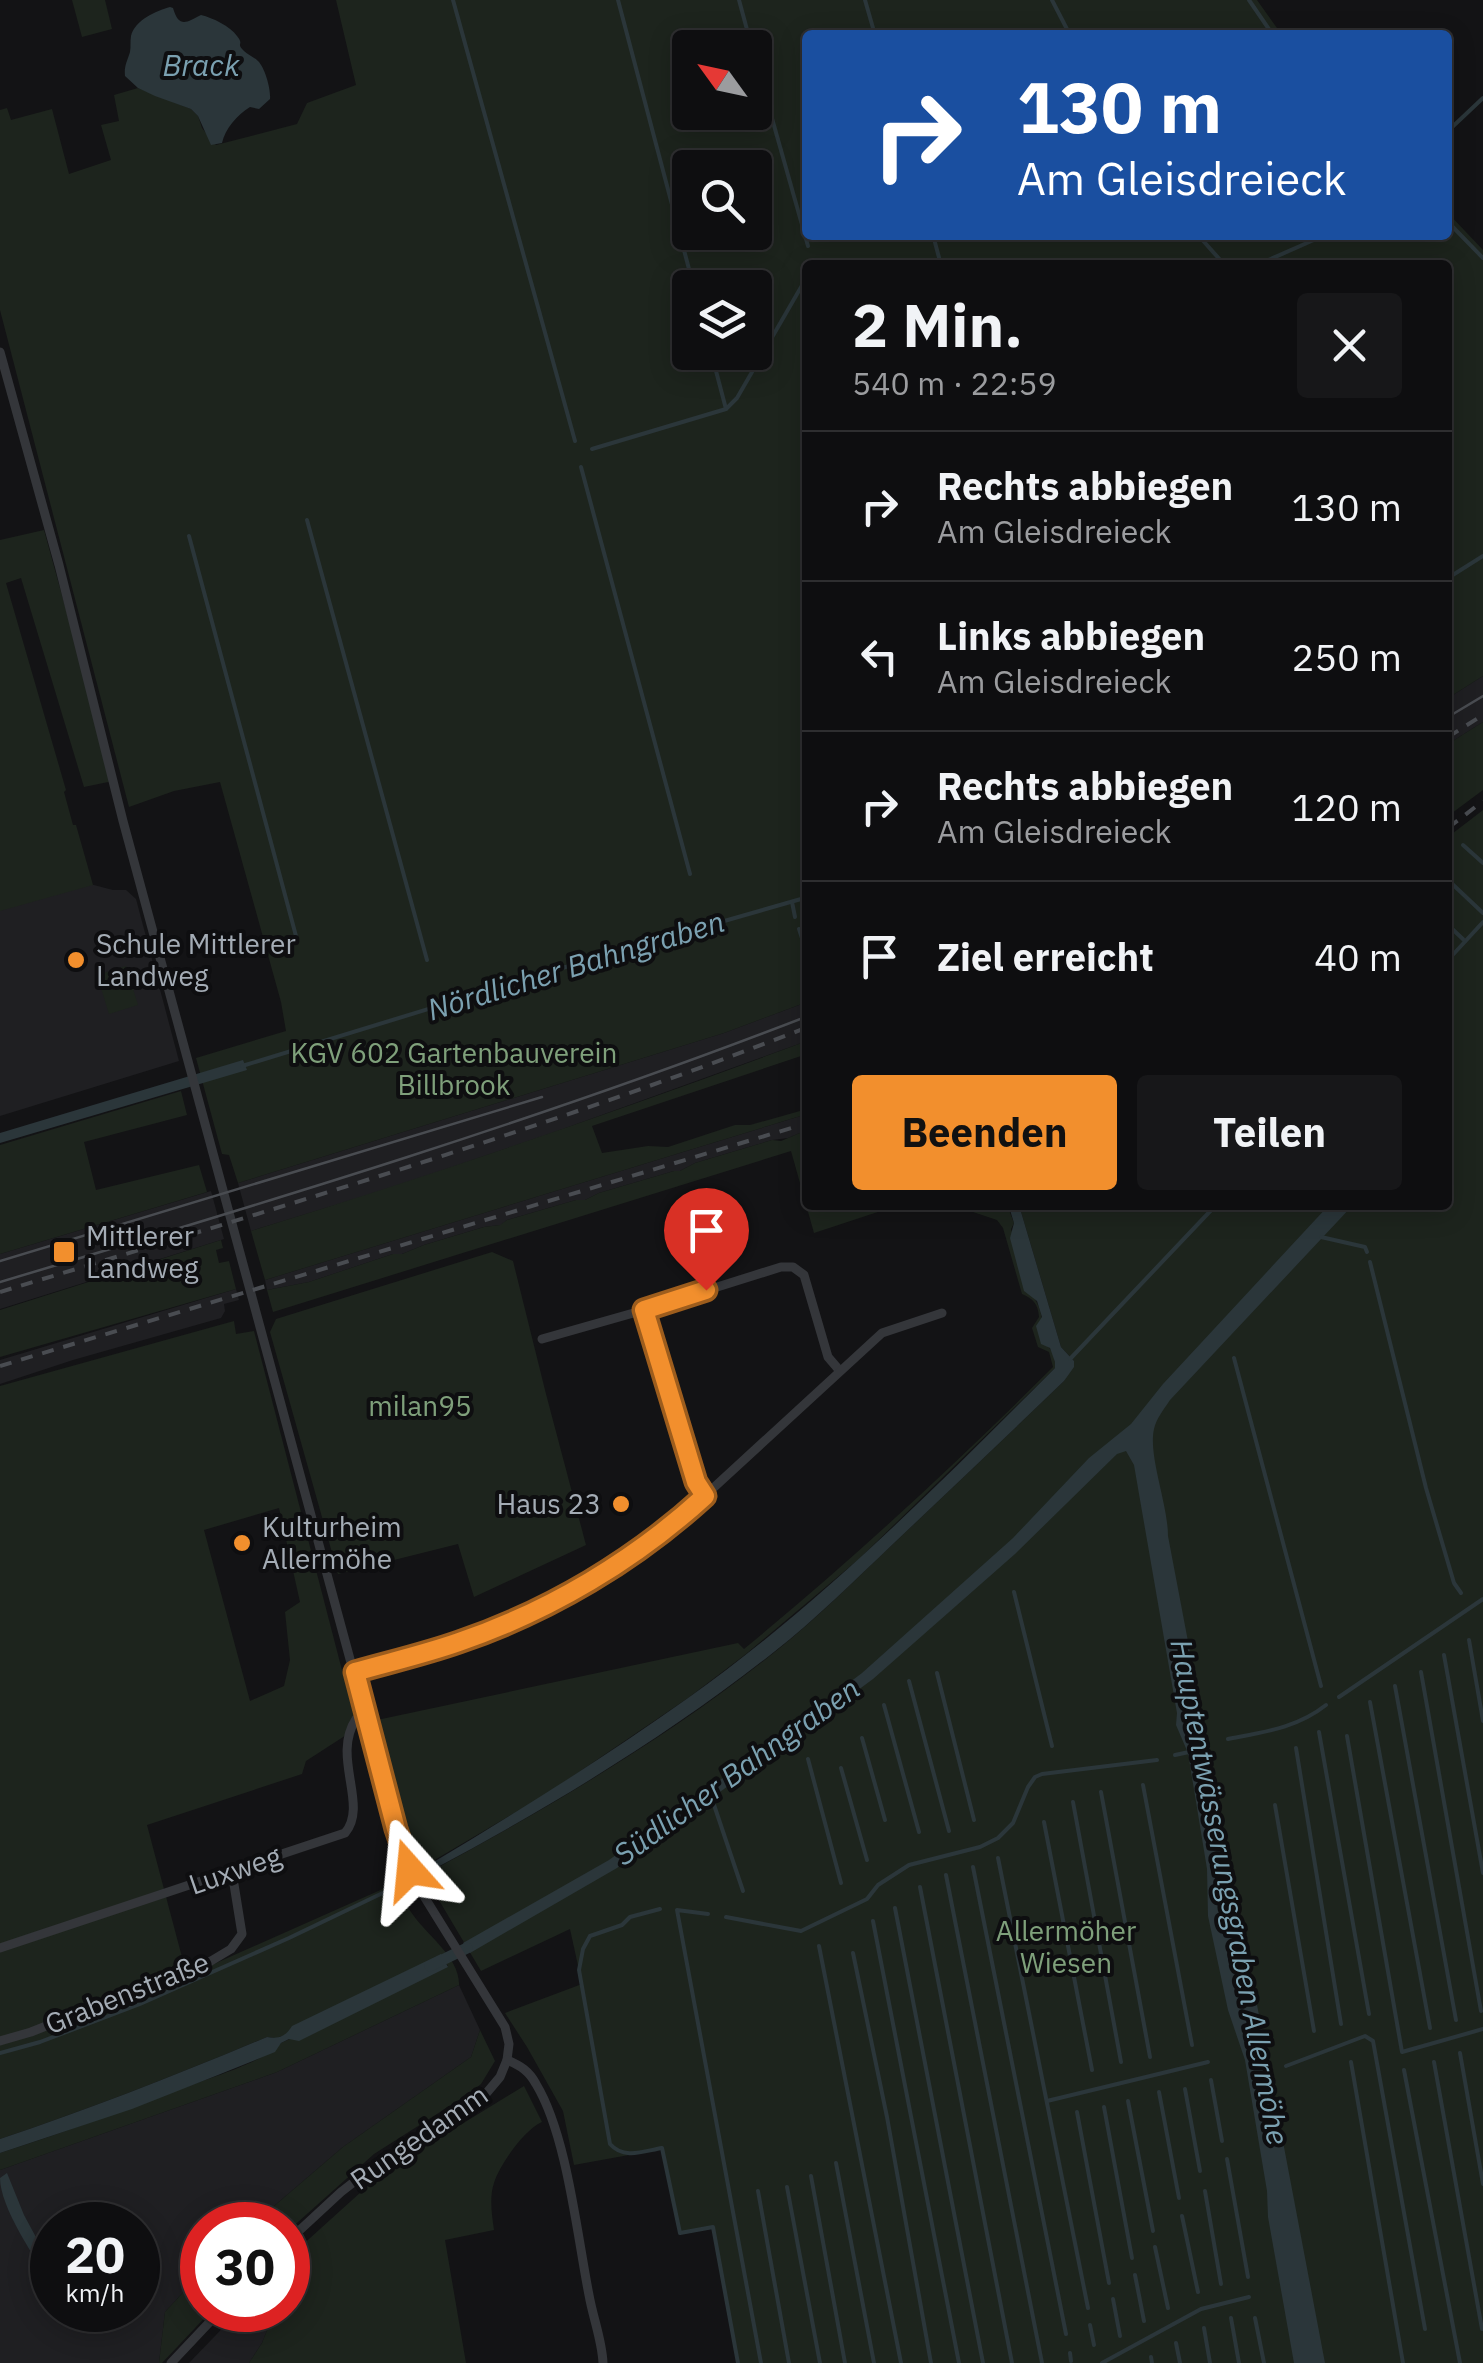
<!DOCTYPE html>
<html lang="de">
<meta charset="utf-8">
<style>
:root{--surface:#0e0e10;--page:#171719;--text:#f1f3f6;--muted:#9b9c9f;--line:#2e2e30;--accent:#f28f2d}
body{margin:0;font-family:"IBM Plex Sans",sans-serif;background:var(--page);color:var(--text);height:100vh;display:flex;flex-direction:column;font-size:38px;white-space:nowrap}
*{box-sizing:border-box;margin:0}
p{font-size:32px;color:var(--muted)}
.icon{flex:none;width:55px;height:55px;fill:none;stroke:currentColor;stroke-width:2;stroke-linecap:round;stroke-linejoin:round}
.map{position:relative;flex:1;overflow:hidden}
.drawer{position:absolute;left:802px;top:260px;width:650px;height:950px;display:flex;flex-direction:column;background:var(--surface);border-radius:10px;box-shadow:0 5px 25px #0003,0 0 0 2px var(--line)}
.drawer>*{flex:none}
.banner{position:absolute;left:802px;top:30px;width:650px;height:210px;border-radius:10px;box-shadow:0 5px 25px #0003,0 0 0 2px var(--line);background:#1a4fa0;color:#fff;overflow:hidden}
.needle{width:65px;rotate:303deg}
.tools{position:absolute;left:672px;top:30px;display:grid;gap:20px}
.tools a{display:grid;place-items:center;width:100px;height:100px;border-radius:10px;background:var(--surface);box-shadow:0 5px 25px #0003,0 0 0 2px var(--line);font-size:50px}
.speed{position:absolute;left:30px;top:2202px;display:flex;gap:20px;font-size:50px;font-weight:700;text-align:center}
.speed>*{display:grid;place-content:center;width:130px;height:130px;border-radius:50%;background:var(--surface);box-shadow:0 5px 25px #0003,0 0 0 2px var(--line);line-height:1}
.speed small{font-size:25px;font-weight:400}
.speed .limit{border:15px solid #d22;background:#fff;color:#111}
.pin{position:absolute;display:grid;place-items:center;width:85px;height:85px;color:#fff;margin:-102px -42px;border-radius:50% 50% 50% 0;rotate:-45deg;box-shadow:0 0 10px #0007}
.pin .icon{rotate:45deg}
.me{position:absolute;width:110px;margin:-55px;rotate:342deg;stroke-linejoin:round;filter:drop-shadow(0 0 8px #0008)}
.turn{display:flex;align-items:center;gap:35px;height:210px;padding:0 50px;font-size:45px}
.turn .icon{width:130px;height:130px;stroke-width:2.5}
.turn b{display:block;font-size:70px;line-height:85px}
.round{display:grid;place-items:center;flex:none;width:105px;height:105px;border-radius:10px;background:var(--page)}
.head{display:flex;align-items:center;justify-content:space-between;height:170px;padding:0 50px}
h1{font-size:60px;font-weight:800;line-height:75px}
.button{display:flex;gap:20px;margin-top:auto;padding:20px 50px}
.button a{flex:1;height:115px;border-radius:10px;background:var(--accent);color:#111;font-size:40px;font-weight:800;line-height:115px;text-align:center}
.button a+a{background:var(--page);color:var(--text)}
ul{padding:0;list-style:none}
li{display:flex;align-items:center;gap:30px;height:150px;padding:0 50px;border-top:2px solid var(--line)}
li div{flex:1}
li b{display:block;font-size:38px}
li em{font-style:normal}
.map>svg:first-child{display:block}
.built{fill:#1f1f22;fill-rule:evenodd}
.green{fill:#1d241d;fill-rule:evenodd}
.water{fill:#2b363a}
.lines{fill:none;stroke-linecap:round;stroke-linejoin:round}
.stream{stroke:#2b363a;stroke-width:4}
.canal{stroke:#2b363a;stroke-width:11}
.street{stroke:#34363a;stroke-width:9}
.tram{stroke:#494c51;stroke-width:2.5}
.rail{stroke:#494c51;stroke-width:4;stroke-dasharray:12 10;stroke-linecap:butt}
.route-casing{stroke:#9d5d1d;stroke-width:25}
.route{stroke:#f28f2d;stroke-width:18}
.poi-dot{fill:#f28f2d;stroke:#0e0e10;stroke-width:4}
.labels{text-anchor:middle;stroke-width:8;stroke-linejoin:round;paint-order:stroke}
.poi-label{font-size:28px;fill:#a4acb5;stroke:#0e0e10;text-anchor:start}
.park-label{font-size:28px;fill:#7fa07b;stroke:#0e0e10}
.street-label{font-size:28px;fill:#a4acb5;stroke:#0e0e10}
.water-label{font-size:30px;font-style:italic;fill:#7ba1b1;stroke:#0e0e10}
</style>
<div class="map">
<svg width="1483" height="2363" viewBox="0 0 1483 2363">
<rect width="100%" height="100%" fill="#131315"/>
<g class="built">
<path d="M1483,676v46l-35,22v-46z"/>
<path d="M90,884l23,6h13l10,9 43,162 -179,55v-207z"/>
<path d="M807,1002v39l-258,93 -155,53 -143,44 -13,-48 486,-150z"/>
<path d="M807,1114v16l-19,8 -16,2 -77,23 -15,8h-6l-75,22 -14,7h-9l-69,20 -6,5 -17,2 -60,18 -22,9h-9l-84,28 -42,8 -2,-10z"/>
<path d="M211,1191l13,48 -224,70v-55z"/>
<path d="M236,1289l3,11 -15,4 1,7 -4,7 -148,42 -73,24v-24z"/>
<path d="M459,1985l21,45 -9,27 -128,90 -91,78h-50v47l-37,40 -6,51h-159v-193l277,-98zM52,2225h86v85h-86z"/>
<path d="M240,2310h35l-13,33 -13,20h-60z"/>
</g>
<g class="green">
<path d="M72,0h33l7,29 -30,8z"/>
<path d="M336,0h921l25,35h-474v200h640v-22l35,37v426l-35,22v-433h-640l-1,737 -83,31 -486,150 -9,-28 -7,-1 -26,-96 90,-27 -5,-29 -61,-220 -46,9 -45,16 -129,-497v-200l7,-2 4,12 41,-11 17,65 42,-14 -10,-35 18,-4 -5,-26 24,-7 53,21 7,7 4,12 14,17 81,-21 10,-21 49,-18zM690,48h65v64h-65zM690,168h65v64h-65zM690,288h65v64h-65z"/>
<path d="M44,530l69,251 -29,6 -63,-209 -15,5 60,207 -2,2 9,33h3l17,60 -93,26v-371z"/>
<path d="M1483,722v68l-35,26v-72z"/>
<path d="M1483,810v1553h-745l-25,-136 -33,6 -18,-84 -88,16 -11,-54 -36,-64 -22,-34 77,-29 -12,-55 -89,42 -57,-96c122,-66 244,-137 352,-224 41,-33 79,-71 117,-107 57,-54 114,-108 171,-163l10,-20 -13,-14 -42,-142h429v-368z"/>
<path d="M126,966l12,39 -29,9 -12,-39z"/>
<path d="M807,1041v13l-215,72 10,27 46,-7 20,1 67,-22h15l57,-16v5l-542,166 -14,-49c188,-58 373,-122 556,-190z"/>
<path d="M181,1091l6,24 -103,27 12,48 103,-25 8,27 -207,62v-109z"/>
<path d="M807,1130l1,75h91l-85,28 -23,-82 -518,161 -6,-22 42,-8 84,-28h9l22,-9 60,-18 16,-2 7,-5 69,-20h9l14,-7 75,-22h6l15,-8 77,-23 9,1z"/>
<path d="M952,1205h45l12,5 5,13 -3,6 22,67c10,13 10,32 13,49 7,5 10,14 9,23l-196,191 -113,95 -58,44 -143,97 -124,73 -11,-29 -33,-119 361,-77 6,6c108,-89 210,-183 309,-282l-4,-15 -11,-5 -6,-19 7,-11c-1,-14 -6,-18 -17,-23l-19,-66 -6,-8z"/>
<path d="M221,1240l2,8 -7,2 3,13 10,-2 7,28 -236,68v-47z"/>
<path d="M492,1252l21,9 33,133 40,151 -112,52 -16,-53 -120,30 -68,-242 6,-13z"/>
<path d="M234,1321l2,13 18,-3 103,397 -51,33 -4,13 -155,51 40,151 207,-92c5,9 10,19 17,28 14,22 49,45 48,73l-182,87 -277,98v-17c62,-20 122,-42 183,-65 24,-9 84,-27 98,-45l167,-77 -8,-11 -154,80 -10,3 -9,-1c-88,37 -177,72 -267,102v-753zM279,1508l21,94 -15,10 5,48 -6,26 -34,15 -46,-171z"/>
<path d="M480,2030l15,31 -14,23 -11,9 -96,61 -86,77v-6h-36l91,-78 128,-90z"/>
<path d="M524,2086l18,36c-17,7 -42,42 -48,61 -5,15 -2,32 0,47l-49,10 21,123h-217l13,-20 13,-33h13v-32l11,-30 83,-75z"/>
<path d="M202,2272v38h10l-50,53h-3l6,-51z"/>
</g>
<g class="water">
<path d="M170,7l3,1c6,21 14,14 28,7 12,3 29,11 36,21 8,10 -2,6 7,15 4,4 10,6 14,10 7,7 13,28 12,38l-11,10 -9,-2c-13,8 -25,22 -28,36l-11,2 -13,-29 -7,-7 -36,-13 -17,-8 -13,-12c-1,-10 2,-14 5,-24 1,-5 0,-11 1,-16 4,-16 25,-25 39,-29z"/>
<path d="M243,1060l4,10 -247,73v-10z"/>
<path d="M981,1205h38l42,142 13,14v6l-10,14c-57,55 -114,109 -171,163 -39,37 -77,75 -119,108 -105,83 -222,154 -340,217l-2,-6c87,-52 173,-106 256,-165 134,-95 251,-214 367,-330v-6l-5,-14 -9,-4 -5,-18 6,-9 -5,-16 -13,-10 -14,-53 4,-15 -4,-13 -13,-5z"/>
<path d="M1329,1205h24l-183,195c-6,9 -14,19 -16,29 -6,27 14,75 14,107l157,827h-31l-26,-146 -1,-26 -22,-131 -17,-50 -20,-94 -1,-47 -19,-116 -12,-28 1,-12 -43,-248 -8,-14 -9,3 -102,100 -142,125 -256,189 -147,85 -7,-10 146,-83 126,-91 127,-96 151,-135 76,-80 42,-34 32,-40z"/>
<path d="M441,1954l7,13 -149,74 -10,-2 -8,4 -6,9 -57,23 -86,34 -132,44v-14c90,-30 179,-65 267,-102 12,2 18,0 25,-11z"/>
<path d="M7,2173l17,42 28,52v17c-17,-25 -52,-77 -52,-106z"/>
</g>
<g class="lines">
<g class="stream">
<path d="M453,0l122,441"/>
<path d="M618,0l76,288"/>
<path d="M739,0l13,48"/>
<path d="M865,0l10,35"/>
<path d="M1052,0l18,35"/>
<path d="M1249,0l24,35"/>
<path d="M755,58l53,188"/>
<path d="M1448,131l35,-33"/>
<path d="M1448,222l35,36"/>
<path d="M933,235l8,30"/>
<path d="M1198,235l24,27"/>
<path d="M811,265l1,-2"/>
<path d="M1257,265l68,-30"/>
<path d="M711,352l15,57"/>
<path d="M592,449l134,-40 11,-11 71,-123"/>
<path d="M581,467l109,407"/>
<path d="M307,520l120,440"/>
<path d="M189,536l107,400"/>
<path d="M1448,578l35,-22"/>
<path d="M1463,845l20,18"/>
<path d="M1448,880l35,33"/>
<path d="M792,902l3,15"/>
<path d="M1448,925l17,16"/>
<path d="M799,929l9,28"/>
<path d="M1448,960l35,-38"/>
<path d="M242,1066l353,-108 213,-61"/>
<path d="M1321,1237l44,10 2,5"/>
<path d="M1370,1262l56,226 28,95 7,10"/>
<path d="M1234,1358l87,328"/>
<path d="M1070,1359l146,-154"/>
<path d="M1014,1592l38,154"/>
<path d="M1469,1640l14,81"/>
<path d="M1444,1655l39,218"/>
<path d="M1421,1672l60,339"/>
<path d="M937,1673l37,147"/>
<path d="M909,1681l40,150"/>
<path d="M1395,1686l61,334"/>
<path d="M1339,1697l144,-98"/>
<path d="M1370,1702l60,326"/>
<path d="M884,1705l35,127"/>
<path d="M1319,1732l50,282"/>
<path d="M1347,1736l55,316 81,-23"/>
<path d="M862,1738l23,82"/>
<path d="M1228,1739c36,-7 69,-11 98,-34"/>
<path d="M1296,1748l45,276"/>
<path d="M1175,1755l14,-3"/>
<path d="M808,1759l33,124"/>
<path d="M841,1768l26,92"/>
<path d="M1143,1785l49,260"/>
<path d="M1101,1792l49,265"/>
<path d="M711,1796l32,95"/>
<path d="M1073,1802l48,260"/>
<path d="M1275,1805l39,226"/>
<path d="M1044,1822l48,248"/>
<path d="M998,1858l90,450"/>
<path d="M973,1867l93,467"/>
<path d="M946,1875l96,488"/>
<path d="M920,1887l92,476"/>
<path d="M895,1908l88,455"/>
<path d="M660,1909l-30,8 -8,8 -32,11 -7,13 -4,21 31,174c14,16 34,7 52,4l18,85 33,-6 25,136"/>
<path d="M708,1914l-31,-4 84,453"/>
<path d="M726,1917l75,14 66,-32 11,-14 31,-20 71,-18 18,-9 15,-15 15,-36 7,-10 7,-3 115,-14"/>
<path d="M873,1921l86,442"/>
<path d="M819,1946l82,417"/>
<path d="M853,1953l34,164 44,246"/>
<path d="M0,2053l40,-11 100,-38 149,-66 102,-49"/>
<path d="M1460,2053l23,131"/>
<path d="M1351,2062l52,301"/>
<path d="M1434,2062l48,267"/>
<path d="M1286,2066l79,-30 8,5 52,288"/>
<path d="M1404,2070l56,293"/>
<path d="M1211,2080l11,61"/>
<path d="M1185,2089l15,82"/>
<path d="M1159,2092l20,106"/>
<path d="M1047,2101l161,-39"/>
<path d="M1128,2101l25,130"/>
<path d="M1104,2107l28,151"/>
<path d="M1077,2112l32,171"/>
<path d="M1227,2159l21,118"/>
<path d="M836,2163l38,200"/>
<path d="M811,2176l34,187"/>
<path d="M787,2187l33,176"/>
<path d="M758,2191l31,172"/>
<path d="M1205,2191l16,93"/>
<path d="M1182,2216l16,76"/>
<path d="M1155,2247l13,61"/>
<path d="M1135,2275l9,46"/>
<path d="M1113,2299l7,37"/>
<path d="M1231,2318l8,45"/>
<path d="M1255,2318l9,45"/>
<path d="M1090,2325l4,20"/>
<path d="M1204,2328l6,35"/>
<path d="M1176,2343l4,20"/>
<path d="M1070,2353l1,8"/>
<path d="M1151,2357l1,6"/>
<path d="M1102,2363l99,-54 48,-12"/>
</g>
<path class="canal" d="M430,1966l37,-18"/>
<g class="street">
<path d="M0,352l59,213 64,256 273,1008 21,56 88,142 4,17 -2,16 -7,17 -16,19 -107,68 -36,28 -53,49"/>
<path d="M644,1310l137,-43h12l11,8 24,82 12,14"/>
<path d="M542,1339l102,-29 52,172 9,14"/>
<path d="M355,1673l69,-19 56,-20 49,-20 79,-44 77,-56 197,-181 60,-20"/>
<path d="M0,1948l345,-115c24,-28 -14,-76 11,-114l10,-3"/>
<path d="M0,2041l31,-9 180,-71 20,-12 11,-15 -10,-62"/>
<path d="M507,2060c14,6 22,11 29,24 31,51 41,151 53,211 4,23 13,45 14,68"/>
<path d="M171,2363l50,-53"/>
</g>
<g class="tram">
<path d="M1448,717l35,-21"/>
<path d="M0,1261l542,-164"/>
<path d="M0,1282c272,-81 543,-163 808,-266"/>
</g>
<g class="rail">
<path d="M1448,737l35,-22"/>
<path d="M1448,828l35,-27"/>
<path d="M0,1292c271,-82 544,-162 808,-265"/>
<path d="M0,1366l808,-243"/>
</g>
</g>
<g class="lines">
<defs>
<path id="route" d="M410,1870l-14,-41 -41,-157c35,-10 70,-18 104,-30 91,-31 176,-82 246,-146l-9,-14 -52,-172 62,-20"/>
</defs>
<use href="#route" class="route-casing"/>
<use href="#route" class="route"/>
</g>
<g class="poi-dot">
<circle cx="76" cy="960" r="10"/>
<rect x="52" y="1240" width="24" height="24" rx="5"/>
<circle cx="621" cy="1504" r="10"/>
<circle cx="242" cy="1543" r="10"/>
</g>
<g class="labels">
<g class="poi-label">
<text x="96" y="954">Schule Mittlerer<tspan x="96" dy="32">Landweg</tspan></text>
<text x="86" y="1246">Mittlerer<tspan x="86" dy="32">Landweg</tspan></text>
<text x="601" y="1514" text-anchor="end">Haus 23</text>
<text x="262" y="1537">Kulturheim<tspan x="262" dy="32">Allermöhe</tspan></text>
</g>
<g class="park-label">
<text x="454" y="1063">KGV 602 Gartenbauverein<tspan x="454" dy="32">Billbrook</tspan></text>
<text x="420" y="1416">milan95</text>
<text x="1066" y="1941">Allermöher<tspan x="1066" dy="32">Wiesen</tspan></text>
</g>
<g class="street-label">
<text transform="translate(235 1870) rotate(-19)" y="10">Luxweg</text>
<text transform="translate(127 1993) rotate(-22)" y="10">Grabenstraße</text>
<text transform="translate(419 2137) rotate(-35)" y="10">Rungedamm</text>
</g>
<g class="water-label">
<text x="201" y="76">Brack</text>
<text transform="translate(576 966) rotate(-17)" y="10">Nördlicher Bahngraben</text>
<text transform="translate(737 1772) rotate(-36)" y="10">Südlicher Bahngraben</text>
<text transform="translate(1229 1892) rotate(79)" y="10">Hauptentwässerungsgraben Allermöhe</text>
</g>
</g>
</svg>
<div class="tools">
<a><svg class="needle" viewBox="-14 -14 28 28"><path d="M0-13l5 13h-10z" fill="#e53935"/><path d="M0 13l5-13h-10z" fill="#9b9c9f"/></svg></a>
<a><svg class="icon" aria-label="search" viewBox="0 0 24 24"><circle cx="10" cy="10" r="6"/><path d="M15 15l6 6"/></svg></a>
<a><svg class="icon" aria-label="layers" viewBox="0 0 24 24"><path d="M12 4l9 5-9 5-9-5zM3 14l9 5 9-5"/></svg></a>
</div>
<div class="speed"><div>20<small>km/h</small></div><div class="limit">30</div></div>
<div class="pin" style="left:706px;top:1290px;background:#d93025"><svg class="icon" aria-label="arrive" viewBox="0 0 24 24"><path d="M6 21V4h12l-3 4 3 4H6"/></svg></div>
<svg class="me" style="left:410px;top:1870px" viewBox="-20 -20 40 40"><path d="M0-17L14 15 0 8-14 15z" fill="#f28f2d" stroke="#fff" stroke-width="4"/></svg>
<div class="banner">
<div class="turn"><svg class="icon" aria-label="right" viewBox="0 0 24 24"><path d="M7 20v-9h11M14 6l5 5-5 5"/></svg><div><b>130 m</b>Am Gleisdreieck</div></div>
</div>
<section class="drawer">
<div class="head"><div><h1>2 Min.</h1><p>540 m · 22:59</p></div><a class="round"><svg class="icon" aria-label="close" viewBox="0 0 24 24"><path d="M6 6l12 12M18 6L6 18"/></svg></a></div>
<ul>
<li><svg class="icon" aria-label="right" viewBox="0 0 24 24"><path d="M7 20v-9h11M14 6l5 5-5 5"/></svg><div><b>Rechts abbiegen</b><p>Am Gleisdreieck</p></div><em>130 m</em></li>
<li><svg class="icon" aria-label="left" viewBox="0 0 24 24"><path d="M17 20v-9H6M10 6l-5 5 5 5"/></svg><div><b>Links abbiegen</b><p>Am Gleisdreieck</p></div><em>250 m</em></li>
<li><svg class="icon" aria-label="right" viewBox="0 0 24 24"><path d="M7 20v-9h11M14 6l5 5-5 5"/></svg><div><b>Rechts abbiegen</b><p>Am Gleisdreieck</p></div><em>120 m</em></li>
<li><svg class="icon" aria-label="arrive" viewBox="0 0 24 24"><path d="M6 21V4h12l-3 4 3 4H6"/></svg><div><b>Ziel erreicht</b></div><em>40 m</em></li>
</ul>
<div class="button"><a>Beenden</a><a>Teilen</a></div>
</section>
</div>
